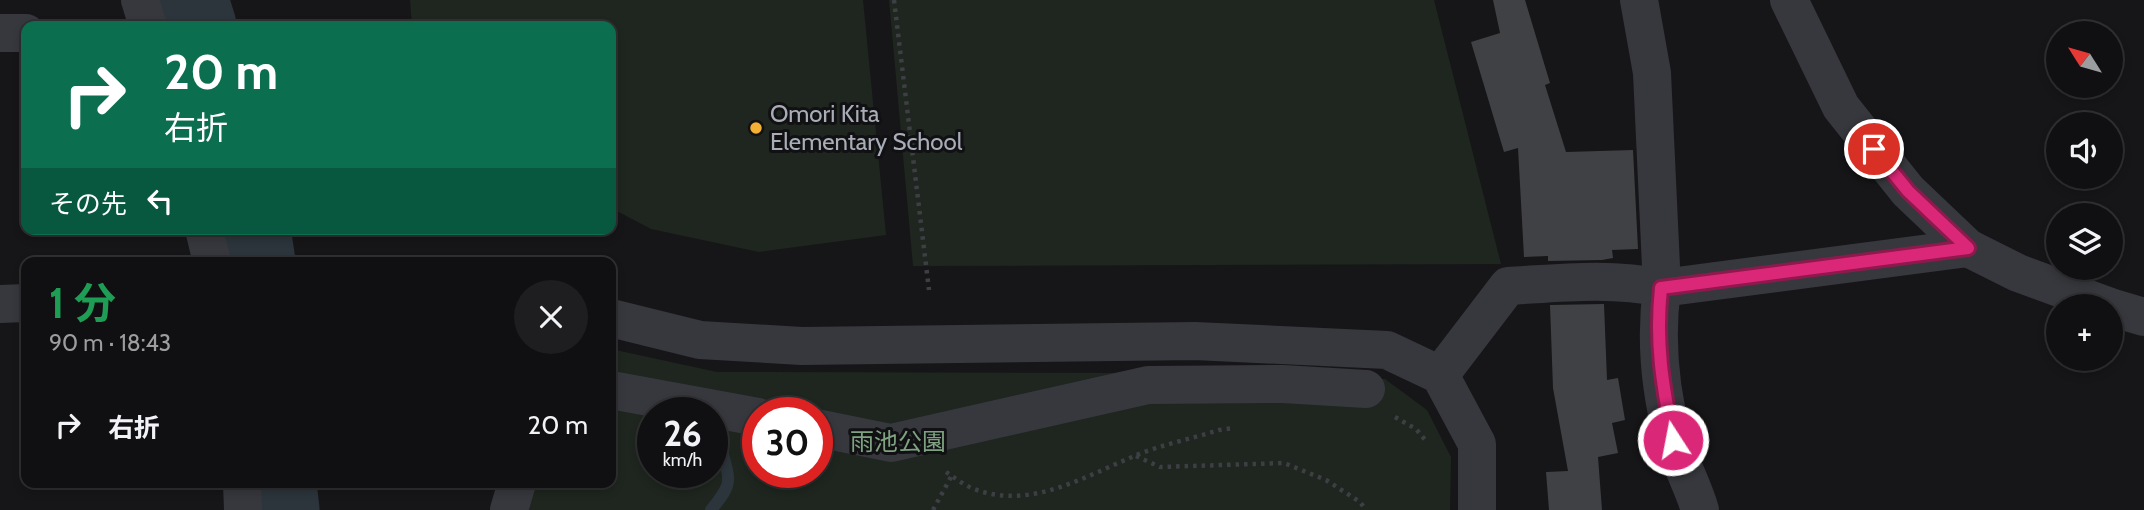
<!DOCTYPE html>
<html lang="ja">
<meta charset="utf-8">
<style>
:root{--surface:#101012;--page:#1e1e20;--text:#f1f3f6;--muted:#9c9d9f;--line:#303032}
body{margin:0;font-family:Cabin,"Noto Sans JP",sans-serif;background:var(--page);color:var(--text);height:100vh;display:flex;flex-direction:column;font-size:26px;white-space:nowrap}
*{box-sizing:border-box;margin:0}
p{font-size:23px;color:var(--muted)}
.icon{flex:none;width:38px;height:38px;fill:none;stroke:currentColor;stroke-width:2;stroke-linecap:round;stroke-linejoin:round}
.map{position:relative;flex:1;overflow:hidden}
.sheet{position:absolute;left:21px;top:257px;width:595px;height:231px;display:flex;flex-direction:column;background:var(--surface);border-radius:14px;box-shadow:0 4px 10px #0003,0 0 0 2px var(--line)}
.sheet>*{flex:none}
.guide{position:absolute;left:21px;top:21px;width:595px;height:214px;border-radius:14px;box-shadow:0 4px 10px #0003,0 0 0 2px var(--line);background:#0b6e4f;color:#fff;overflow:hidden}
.needle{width:46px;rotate:307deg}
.controls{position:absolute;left:2046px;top:21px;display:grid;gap:14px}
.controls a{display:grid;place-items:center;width:77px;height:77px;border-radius:50%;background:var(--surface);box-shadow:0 4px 10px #0003,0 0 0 2px var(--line);font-size:35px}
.speed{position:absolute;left:637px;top:397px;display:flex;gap:14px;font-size:35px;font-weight:700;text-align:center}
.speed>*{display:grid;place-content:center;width:91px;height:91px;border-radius:50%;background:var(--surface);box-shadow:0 4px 10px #0003,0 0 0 2px var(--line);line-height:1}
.speed small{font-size:18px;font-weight:400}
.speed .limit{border:10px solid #d22;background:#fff;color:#111}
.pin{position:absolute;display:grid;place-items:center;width:60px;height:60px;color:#fff;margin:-30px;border:4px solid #fff;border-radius:50%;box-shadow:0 2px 7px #0007}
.me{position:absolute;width:77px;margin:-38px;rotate:349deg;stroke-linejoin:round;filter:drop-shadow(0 0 5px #0008)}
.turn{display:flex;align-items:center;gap:24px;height:147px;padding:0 28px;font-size:32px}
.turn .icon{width:91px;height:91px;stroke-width:2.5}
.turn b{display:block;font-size:49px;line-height:60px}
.then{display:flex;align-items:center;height:66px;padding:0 28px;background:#0003;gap:14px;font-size:26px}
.round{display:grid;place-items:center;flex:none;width:74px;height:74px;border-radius:37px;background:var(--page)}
.summary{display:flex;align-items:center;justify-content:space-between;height:119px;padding:0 28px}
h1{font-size:42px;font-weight:700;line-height:52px;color:#1e9e55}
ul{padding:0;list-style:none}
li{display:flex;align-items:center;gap:21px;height:98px;padding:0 28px}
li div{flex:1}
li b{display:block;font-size:26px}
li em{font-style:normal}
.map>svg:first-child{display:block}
.green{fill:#1e261f;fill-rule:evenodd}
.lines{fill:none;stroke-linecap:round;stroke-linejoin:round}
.stream{stroke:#2c353c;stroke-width:12}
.river{stroke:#2c353c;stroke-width:75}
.building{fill:#404145}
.path{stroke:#3d3f44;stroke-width:4.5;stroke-dasharray:3.5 5;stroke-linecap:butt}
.minor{stroke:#37383d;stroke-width:38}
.route-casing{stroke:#8e194d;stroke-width:18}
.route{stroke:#db2777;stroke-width:12}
.poi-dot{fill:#f2b134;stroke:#111113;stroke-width:2.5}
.labels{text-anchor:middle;stroke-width:6;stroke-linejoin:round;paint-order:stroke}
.poi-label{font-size:24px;fill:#a8adb8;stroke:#111113;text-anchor:start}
.park-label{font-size:24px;fill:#7fa381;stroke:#111113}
</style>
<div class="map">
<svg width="2144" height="510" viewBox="0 0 2144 510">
<rect width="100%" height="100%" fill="#161618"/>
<g class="green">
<path d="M410,0h453l23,235 -127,17 -108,-23 -40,-21v-182h-199z"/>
<path d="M889,0h545l67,264 -588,2z"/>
<path d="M611,349l106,23 441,1 227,6 42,31 24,47 -1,53h-951l7,-27h105zM653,413h59v59h-59zM758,413h59v59h-59z"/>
</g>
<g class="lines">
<path class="stream" d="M711,510c21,-26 20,-27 11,-59"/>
<g class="river">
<path d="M191,0l8,26"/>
<path d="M253,229l5,33"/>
<path d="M279,483l3,27"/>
</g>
</g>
<g class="building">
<path d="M1493,0h32l25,83 -5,2 21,67 67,-2 5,99 -26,1 1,8 -11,2 -54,1v-5l-24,1 -6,-109 -14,4 -33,-110 29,-9z"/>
<path d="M1604,304l3,76 11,-2 7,42 -13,3 6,30 -20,4 4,53h-53l-3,-38 22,-1 -15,-83 -3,-83z"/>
</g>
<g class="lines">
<g class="path">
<path d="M894,0l35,290"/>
<path d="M1395,417l21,12 10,12"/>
<path d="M1136,456l24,11 124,-4 42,17 34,22 6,8"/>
<path d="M946,472c9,6 18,13 28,17 55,21 108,-11 158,-32 27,-12 59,-18 87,-27l15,-2"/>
<path d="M933,510l19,-35"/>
</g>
<g class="minor">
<path d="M140,0l8,26"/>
<path d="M1639,0l13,73 10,215c-7,51 -2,102 11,151 7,24 20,47 27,71"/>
<path d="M1789,0l52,107 67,84 60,57"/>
<path d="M0,33h26"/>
<path d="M204,229l8,33"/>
<path d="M0,304l26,-1"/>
<path d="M2110,307l34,10"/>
<path d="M611,318l89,22 102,6 393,-5 192,9 53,25 37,69v66"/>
<path d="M1440,375l68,-89c51,-3 103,-9 154,2l306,-40 50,25 90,33"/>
<path d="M611,390l147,27"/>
<path d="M817,428l74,15 257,-58 135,-1 83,5"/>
<path d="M242,483l1,27"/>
<path d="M509,510l8,-27"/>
</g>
</g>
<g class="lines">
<defs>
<path id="route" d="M1673,440c-10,-54 -18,-96 -12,-152l307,-40 -60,-57 -34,-42"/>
</defs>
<use href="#route" class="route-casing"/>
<use href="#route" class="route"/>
</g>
<circle class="poi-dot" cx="756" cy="128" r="7"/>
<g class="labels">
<g class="poi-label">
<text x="770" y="122">Omori Kita<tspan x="770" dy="28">Elementary School</tspan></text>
</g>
<g class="park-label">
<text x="898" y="450">雨池公園</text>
</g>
</g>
</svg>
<div class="controls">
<a><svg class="needle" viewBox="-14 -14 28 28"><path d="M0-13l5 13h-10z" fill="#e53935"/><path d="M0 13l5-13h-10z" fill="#9c9d9f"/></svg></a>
<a><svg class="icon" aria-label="sound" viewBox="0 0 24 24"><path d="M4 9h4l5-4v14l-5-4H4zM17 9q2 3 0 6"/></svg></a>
<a><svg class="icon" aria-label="layers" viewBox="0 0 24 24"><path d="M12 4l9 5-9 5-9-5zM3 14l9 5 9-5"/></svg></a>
<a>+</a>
</div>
<div class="speed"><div>26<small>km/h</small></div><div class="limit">30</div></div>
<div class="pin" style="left:1874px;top:149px;background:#d93025"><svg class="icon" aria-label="arrive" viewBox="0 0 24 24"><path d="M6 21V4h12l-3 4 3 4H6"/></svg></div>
<svg class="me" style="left:1673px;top:440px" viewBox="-20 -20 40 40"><circle r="17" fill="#db2777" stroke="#fff" stroke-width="3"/><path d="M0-11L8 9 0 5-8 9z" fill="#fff"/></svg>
<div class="guide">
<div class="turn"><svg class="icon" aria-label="right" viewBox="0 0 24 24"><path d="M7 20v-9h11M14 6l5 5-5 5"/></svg><div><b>20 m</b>右折</div></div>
<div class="then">その先<svg class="icon" aria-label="left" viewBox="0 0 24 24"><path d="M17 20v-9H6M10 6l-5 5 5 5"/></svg></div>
</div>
<section class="sheet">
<div class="summary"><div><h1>1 分</h1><p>90 m · 18:43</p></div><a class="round"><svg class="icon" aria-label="close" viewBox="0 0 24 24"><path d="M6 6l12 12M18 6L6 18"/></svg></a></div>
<ul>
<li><svg class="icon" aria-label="right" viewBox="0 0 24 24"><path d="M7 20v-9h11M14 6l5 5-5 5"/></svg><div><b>右折</b></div><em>20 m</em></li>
</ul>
</section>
</div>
